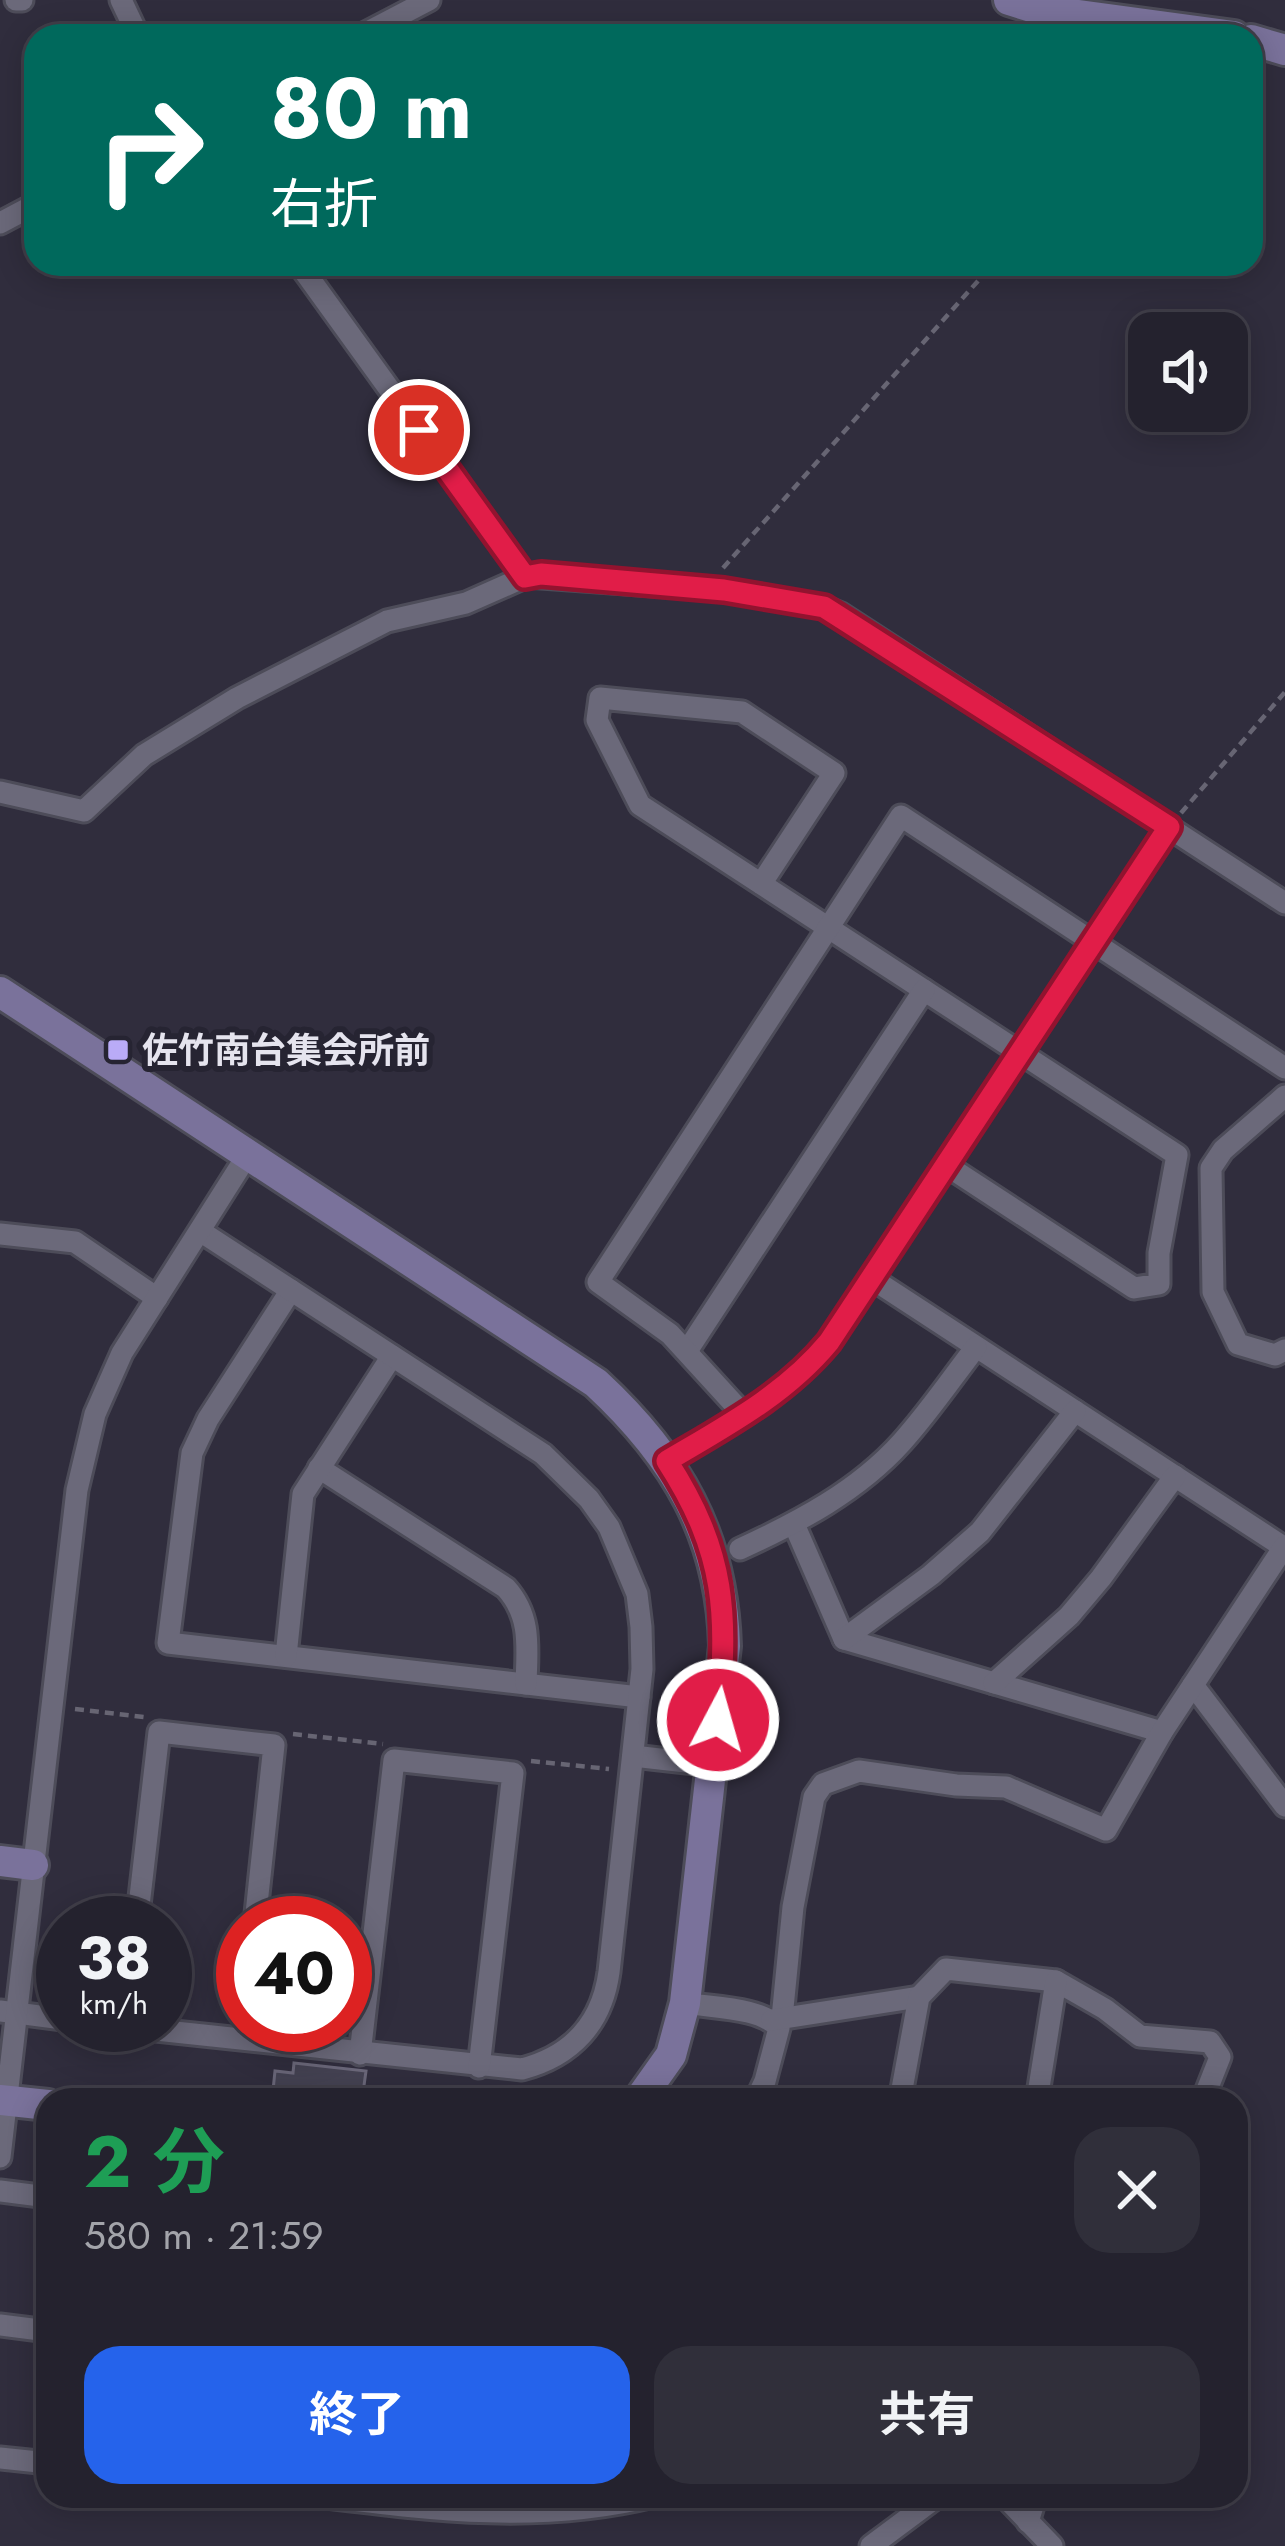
<!DOCTYPE html>
<html lang="ja">
<meta charset="utf-8">
<style>
:root{--surface:#24222e;--page:#302f3a;--text:#f1f3f6;--muted:#a3a4aa;--line:#413f4a;--accent:#2563eb}
body{margin:0;font-family:Jost,"Noto Sans JP",sans-serif;background:var(--page);color:var(--text);height:100vh;display:flex;flex-direction:column;font-size:45px;white-space:nowrap}
*{box-sizing:border-box;margin:0}
p{font-size:39px;color:var(--muted)}
.icon{flex:none;width:66px;height:66px;fill:none;stroke:currentColor;stroke-width:2;stroke-linecap:round;stroke-linejoin:round}
.map{position:relative;flex:1;overflow:hidden}
.side{position:absolute;left:36px;top:2088px;width:1212px;height:420px;display:flex;flex-direction:column;background:var(--surface);border-radius:36px;box-shadow:0 6px 30px #0003,0 0 0 3px var(--line)}
.side>*{flex:none}
.banner{position:absolute;left:24px;top:24px;width:1239px;height:252px;border-radius:36px;box-shadow:0 6px 30px #0003,0 0 0 3px var(--line);background:#00695c;color:#fff;overflow:hidden}
.fabs{position:absolute;left:1128px;top:312px;display:grid;gap:24px}
.fabs a{display:grid;place-items:center;width:120px;height:120px;border-radius:24px;background:var(--surface);box-shadow:0 6px 30px #0003,0 0 0 3px var(--line);font-size:60px}
.speed{position:absolute;left:36px;top:1896px;display:flex;gap:24px;font-size:60px;font-weight:700;text-align:center}
.speed>*{display:grid;place-content:center;width:156px;height:156px;border-radius:50%;background:var(--surface);box-shadow:0 6px 30px #0003,0 0 0 3px var(--line);line-height:1}
.speed small{font-size:30px;font-weight:400}
.speed .limit{border:18px solid #d22;background:#fff;color:#111}
.pin{position:absolute;display:grid;place-items:center;width:102px;height:102px;color:#fff;margin:-51px;border:6px solid #fff;border-radius:50%;box-shadow:0 3px 12px #0007}
.me{position:absolute;width:132px;margin:-66px;rotate:6deg;stroke-linejoin:round;filter:drop-shadow(0 0 9px #0008)}
.turn{display:flex;align-items:center;gap:42px;height:252px;padding:0 48px;font-size:54px}
.turn .icon{width:156px;height:156px;stroke-width:2.5}
.turn b{display:block;font-size:84px;line-height:102px}
.round{display:grid;place-items:center;flex:none;width:126px;height:126px;border-radius:36px;background:var(--page)}
.summary{display:flex;align-items:center;justify-content:space-between;height:204px;padding:0 48px}
h1{font-size:72px;font-weight:700;line-height:90px;color:#1e9e55}
.action{display:flex;gap:24px;margin-top:auto;padding:24px 48px}
.action a{flex:1;height:138px;border-radius:36px;background:var(--accent);color:#fff;font-size:48px;font-weight:700;line-height:138px;text-align:center}
.action a+a{background:var(--page);color:var(--text)}
.map>svg:first-child{display:block}
.building{fill:#444252;stroke:#6a6779;stroke-width:3}
.lines{fill:none;stroke-linecap:round;stroke-linejoin:round}
.street-casing{stroke:#4d4c59;stroke-width:27}
.secondary-casing{stroke:#4d4c59;stroke-width:36}
.path{stroke:#676573;stroke-width:4.5;stroke-dasharray:9 6;stroke-linecap:butt}
.street{stroke:#6b697a;stroke-width:21}
.secondary{stroke:#7a729b;stroke-width:30}
.route-casing{stroke:#92132f;stroke-width:30}
.route{stroke:#e11d48;stroke-width:21}
.poi-dot{fill:#b9abf7;stroke:#262432;stroke-width:4.5}
.labels{text-anchor:middle;stroke-width:12;stroke-linejoin:round;paint-order:stroke}
.poi-label{font-size:36px;font-weight:bold;fill:#e5e4ee;stroke:#262432;text-anchor:start}
</style>
<div class="map">
<svg width="1285" height="2546" viewBox="0 0 1285 2546">
<rect width="100%" height="100%" fill="#302d3d"/>
<path class="building" d="M294,2063l72,8 -4,29h-90l3,-29 18,2z"/>
<g class="lines">
<defs>
<g id="street">
<path d="M16,0h6"/>
<path d="M121,0l17,36"/>
<path d="M360,36l69,-36"/>
<path d="M0,223l36,-19"/>
<path d="M299,264l226,313"/>
<path d="M0,792l84,19 60,-56 93,-57 150,-77 79,-18 61,-27 197,14 100,17 17,7 444,289"/>
<path d="M761,884l73,-111 -92,-61 -142,-14 -3,22 43,85 537,350 -18,98v31l-25,4 -188,-123"/>
<path d="M1285,1096l-62,54 -12,18 2,124 25,52 37,11 10,-5"/>
<path d="M0,1234l75,8 82,56"/>
<path d="M871,1278l414,270"/>
<path d="M291,1290l-83,129 -16,34 -24,190 471,54"/>
<path d="M687,1351l237,-361"/>
<path d="M744,1415l-74,-81 -72,-52 303,-466 384,252"/>
<path d="M667,1461c59,-35 118,-66 162,-119l340,-515"/>
<path d="M319,1468l187,120c26,29 21,60 20,96"/>
<path d="M794,1524l50,115 318,93"/>
<path d="M740,1549c59,-27 118,-58 162,-107 27,-30 50,-64 74,-95"/>
<path d="M844,1639l87,-64 49,-43 95,-121"/>
<path d="M286,1656l17,-162 89,-138"/>
<path d="M994,1683l75,-67 32,-38 74,-102"/>
<path d="M1193,1685l92,121"/>
<path d="M633,1756l80,9"/>
<path d="M137,1923l22,-191 115,13 -19,178"/>
<path d="M685,2003c27,5 76,4 94,25l-14,53 -9,19"/>
<path d="M0,2011l63,8"/>
<path d="M782,2018l11,-111 21,-110 9,-13 36,-13 97,14 50,2 100,43 56,-98 122,-185"/>
<path d="M772,2020l147,-23"/>
<path d="M109,2025l413,44c50,-13 80,-46 87,-97l33,-303 -1,-42 -4,-33 -28,-67 -20,-28 -46,-45 -343,-223"/>
<path d="M360,2054l34,-294 119,13 -34,294"/>
<path d="M900,2100l19,-103 27,-28 110,12 49,28 35,27 70,6 10,15 -17,43"/>
<path d="M1037,2100l19,-119"/>
<path d="M0,2157l77,-667 18,-76 27,-61 126,-199"/>
<path d="M0,2191l48,6"/>
<path d="M0,2325l48,6"/>
<path d="M0,2458l48,5"/>
<path d="M318,2496c114,14 223,28 336,0"/>
<path d="M1004,2496l48,50"/>
<path d="M1028,2522l8,-26"/>
<path d="M871,2546l67,-50"/>
</g>
<g id="secondary">
<path d="M1009,0l32,10 193,26"/>
<path d="M1251,40l34,10"/>
<path d="M0,992l596,391c80,74 126,152 129,263l-40,357 -14,52 -32,45"/>
<path d="M0,1861l33,4"/>
<path d="M0,2100l48,5"/>
</g>
</defs>
<use href="#street" class="street-casing"/>
<use href="#secondary" class="secondary-casing"/>
<g class="path">
<path d="M723,568l270,-304"/>
<path d="M1181,813l104,-121"/>
<path d="M75,1709l69,8"/>
<path d="M293,1734l90,10"/>
<path d="M531,1761l78,8"/>
</g>
<use href="#street" class="street"/>
<use href="#secondary" class="secondary"/>
</g>
<g class="lines">
<defs>
<path id="route" d="M419,430l106,147 16,-3 183,16 100,17 345,220 -340,515c-44,53 -103,84 -162,119 60,93 61,154 51,259"/>
</defs>
<use href="#route" class="route-casing"/>
<use href="#route" class="route"/>
</g>
<rect class="poi-dot" x="106" y="1038" width="24" height="24" rx="6"/>
<g class="labels">
<g class="poi-label">
<text x="142" y="1063">佐竹南台集会所前</text>
</g>
</g>
</svg>
<div class="fabs">
<a><svg class="icon" aria-label="sound" viewBox="0 0 24 24"><path d="M4 9h4l5-4v14l-5-4H4zM17 9q2 3 0 6"/></svg></a>
</div>
<div class="speed"><div>38<small>km/h</small></div><div class="limit">40</div></div>
<div class="pin" style="left:419px;top:430px;background:#d93025"><svg class="icon" aria-label="arrive" viewBox="0 0 24 24"><path d="M6 21V4h12l-3 4 3 4H6"/></svg></div>
<svg class="me" style="left:718px;top:1720px" viewBox="-20 -20 40 40"><circle r="17" fill="#e11d48" stroke="#fff" stroke-width="3"/><path d="M0-11L8 9 0 5-8 9z" fill="#fff"/></svg>
<div class="banner">
<div class="turn"><svg class="icon" aria-label="right" viewBox="0 0 24 24"><path d="M7 20v-9h11M14 6l5 5-5 5"/></svg><div><b>80 m</b>右折</div></div>
</div>
<section class="side">
<div class="summary"><div><h1>2 分</h1><p>580 m · 21:59</p></div><a class="round"><svg class="icon" aria-label="close" viewBox="0 0 24 24"><path d="M6 6l12 12M18 6L6 18"/></svg></a></div>
<div class="action"><a>終了</a><a>共有</a></div>
</section>
</div>
